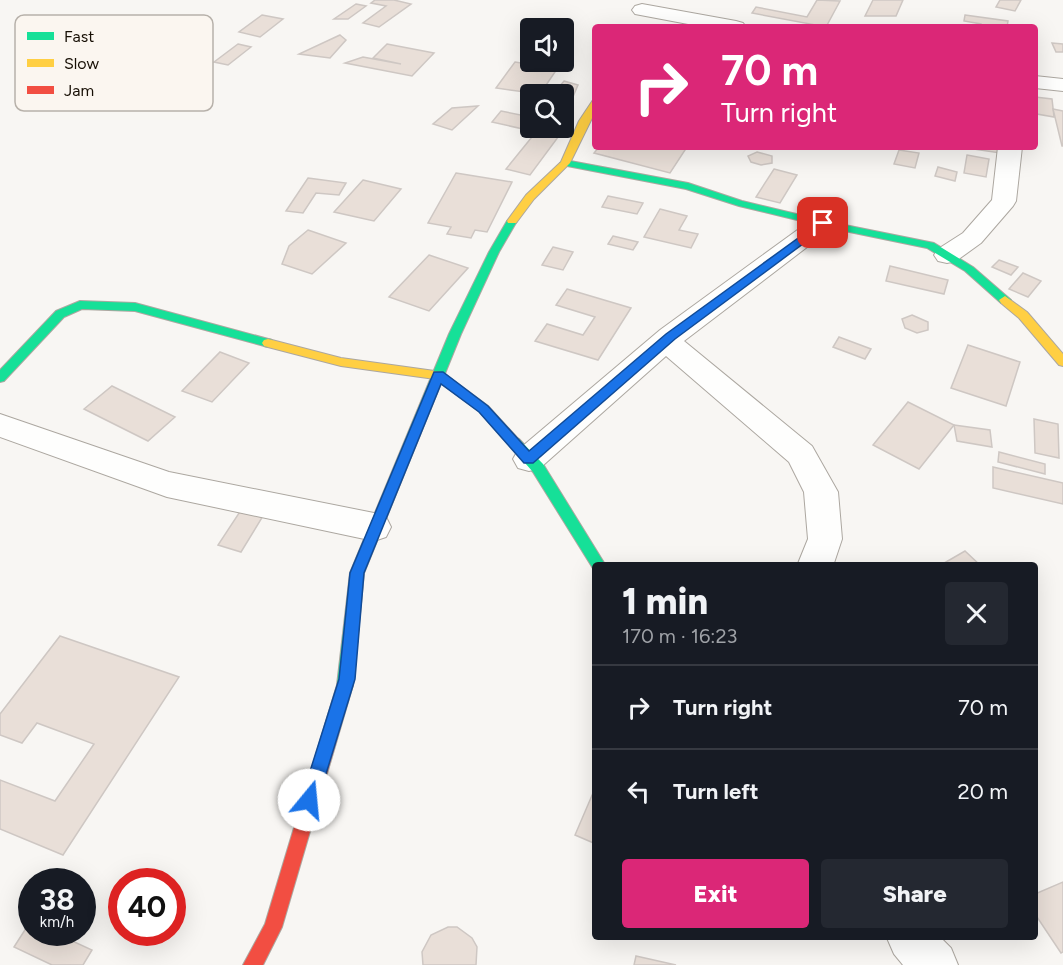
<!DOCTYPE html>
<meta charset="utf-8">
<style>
:root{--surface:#171b24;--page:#242831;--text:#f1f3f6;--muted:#9ea1a6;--line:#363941;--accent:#db2777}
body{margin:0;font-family:Figtree,sans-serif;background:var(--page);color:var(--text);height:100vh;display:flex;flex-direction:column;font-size:22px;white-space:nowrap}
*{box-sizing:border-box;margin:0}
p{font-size:20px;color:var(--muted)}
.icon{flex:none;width:33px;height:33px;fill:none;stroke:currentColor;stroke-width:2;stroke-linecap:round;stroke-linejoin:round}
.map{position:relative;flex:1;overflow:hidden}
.side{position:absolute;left:592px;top:562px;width:446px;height:378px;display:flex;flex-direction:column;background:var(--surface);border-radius:6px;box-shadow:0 6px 24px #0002}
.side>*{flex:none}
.guide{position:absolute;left:592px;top:24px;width:446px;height:126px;border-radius:6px;box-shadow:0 6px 24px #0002;background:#db2777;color:#fff;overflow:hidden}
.controls{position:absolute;left:520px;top:18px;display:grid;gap:12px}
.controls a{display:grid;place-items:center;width:54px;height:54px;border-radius:6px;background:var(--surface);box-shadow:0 6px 24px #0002;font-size:30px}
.speed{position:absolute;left:18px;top:868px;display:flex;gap:12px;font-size:30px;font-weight:700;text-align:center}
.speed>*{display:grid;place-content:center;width:78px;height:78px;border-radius:50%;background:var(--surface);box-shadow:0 6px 24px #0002;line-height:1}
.speed small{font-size:15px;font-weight:400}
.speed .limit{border:9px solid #d22;background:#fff;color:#111}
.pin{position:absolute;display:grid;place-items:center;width:51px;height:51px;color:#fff;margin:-26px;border-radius:12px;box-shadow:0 3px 9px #0006}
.me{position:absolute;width:66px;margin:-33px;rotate:17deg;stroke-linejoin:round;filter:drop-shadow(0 0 4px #0008)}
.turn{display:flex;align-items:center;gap:21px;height:126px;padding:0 30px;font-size:27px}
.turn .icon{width:78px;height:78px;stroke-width:2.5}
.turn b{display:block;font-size:42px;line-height:51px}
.round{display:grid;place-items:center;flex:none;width:63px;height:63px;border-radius:6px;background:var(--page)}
.overview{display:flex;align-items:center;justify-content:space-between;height:102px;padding:0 30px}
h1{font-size:36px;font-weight:800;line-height:45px}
.cta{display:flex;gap:12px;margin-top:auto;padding:12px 30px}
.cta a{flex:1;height:69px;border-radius:6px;background:var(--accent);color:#fff;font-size:24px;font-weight:800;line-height:69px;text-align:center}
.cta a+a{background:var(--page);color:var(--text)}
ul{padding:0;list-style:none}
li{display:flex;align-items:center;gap:18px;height:84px;padding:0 30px;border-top:2px solid var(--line)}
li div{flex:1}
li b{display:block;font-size:22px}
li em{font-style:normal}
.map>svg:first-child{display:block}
.building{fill:#e9dfd8;stroke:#cec7c3;stroke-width:1.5}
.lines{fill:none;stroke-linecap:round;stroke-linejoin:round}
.street-casing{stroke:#aca7a0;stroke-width:2}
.fast-casing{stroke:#aca7a0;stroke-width:2}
.slow-casing{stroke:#aca7a0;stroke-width:2}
.jam-casing{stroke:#aca7a0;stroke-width:2}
.street{fill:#fefefd;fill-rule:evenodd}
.fast{fill:#16e098;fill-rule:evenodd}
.slow{fill:#ffcf43;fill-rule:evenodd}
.jam{fill:#f24e42;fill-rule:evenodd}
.route{fill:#1a73e8;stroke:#114b97;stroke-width:1.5}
.key{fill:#fbf6f0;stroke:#b7b1aa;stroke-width:1.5}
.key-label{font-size:16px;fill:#170f05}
</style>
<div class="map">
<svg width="1063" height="965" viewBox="0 0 1063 965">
<rect width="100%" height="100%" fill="#f8f6f3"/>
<g class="building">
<path d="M375,0h19l17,4 -32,23 -16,-4 23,-17 -15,-3z"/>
<path d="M817,0l23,1 -14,26 -74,-14 4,-6 51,10z"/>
<path d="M873,0h30l-7,16h-31z"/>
<path d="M1000,0h21l-6,11 -19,-4z"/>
<path d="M356,4l10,2 -18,13h-14z"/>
<path d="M262,15l21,4 -23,18 -21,-5z"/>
<path d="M965,15l43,6 -1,6h-26v-3l-17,-3z"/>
<path d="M340,35l6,5 -16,18 -31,-4z"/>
<path d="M1052,43l11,1v8h-7z"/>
<path d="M238,44l13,3 -23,18 -14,-3z"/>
<path d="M387,44l47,9 -22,23 -67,-13 18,-6 38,7 -28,-6z"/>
<path d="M515,62l42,7 -17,25 -44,-6z"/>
<path d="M564,81l14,4 -12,28 -2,-1v-18h-11z"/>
<path d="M1035,97l17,2 2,18 -17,-3z"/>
<path d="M478,106l-26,24 -19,-6 19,-16z"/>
<path d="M1053,109l10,2v35h-1z"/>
<path d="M501,111l30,6v11h33v-3h3l-37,50 -24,-6 30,-37 -44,-10z"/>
<path d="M599,147h88l-17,26 -76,-20z"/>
<path d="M973,147h27v6l-26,-4z"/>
<path d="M899,150l20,3 -4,15 -21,-4z"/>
<path d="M757,152l15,4v7l-11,2 -10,-3 -3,-6z"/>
<path d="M967,155l22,4 -3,18 -22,-4z"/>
<path d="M938,167l19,5 -2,9 -20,-5z"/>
<path d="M774,169l23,6 -17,28 -24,-6z"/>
<path d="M456,173l56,9 -25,50 -12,-2 -4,8 -24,-4 4,-7 -23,-4z"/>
<path d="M308,178l38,5 -7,12 -23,-2 -13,20 -17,-2z"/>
<path d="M363,180l38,9 -27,32 -40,-9z"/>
<path d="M608,196l35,7 -6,11 -35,-7z"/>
<path d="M660,209l27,7 -8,14 19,4 -7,14 -47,-11z"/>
<path d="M308,230l38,13 -34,31 -30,-10 7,-18z"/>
<path d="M613,236l25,6 -5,8 -25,-6z"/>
<path d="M553,247l20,5 -10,18 -21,-5z"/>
<path d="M429,255l39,13 -39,43 -40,-14z"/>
<path d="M999,260l19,7 -7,8 -19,-8z"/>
<path d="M890,266l58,14 -4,14 -58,-13z"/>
<path d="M1023,273l18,8 -13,16 -19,-8z"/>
<path d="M567,289l64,19 -33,52 -63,-19 12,-17 36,11 12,-18 -39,-12z"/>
<path d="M912,315l16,7v8l-11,3 -12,-5 -3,-9z"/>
<path d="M839,337l32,12 -6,10 -32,-12z"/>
<path d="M968,345l52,17 -14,44 -55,-18z"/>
<path d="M220,352l29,11 -37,39 -30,-11z"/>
<path d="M112,386l63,31 -27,24 -64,-32z"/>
<path d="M908,402l46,23 -35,44 -46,-24z"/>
<path d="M1034,419l24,5 1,34 -24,-5z"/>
<path d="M954,425l36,5 2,17 -35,-6z"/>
<path d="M999,452l46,12v10l-47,-12z"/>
<path d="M993,467l70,16v21l-70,-16z"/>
<path d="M241,510l22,6 -22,36 -23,-7z"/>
<path d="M965,551l16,15h-42z"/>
<path d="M60,636l119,41 -116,178 -63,-26v-49l55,21 39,-57 -57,-21 -15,20 -22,-8v-21z"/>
<path d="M596,786v58l-21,-9z"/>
<path d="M1063,882v70l-2,1 -26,-39v-20z"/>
<path d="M30,922l2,11h23l37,17 -9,15h-31l-38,-18z"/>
<path d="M448,927h9l15,11 5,9 -1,18h-53l-1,-13 9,-17z"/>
<path d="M636,956l40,9h-42z"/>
</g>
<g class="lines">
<defs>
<g id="street">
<path d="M642,4l94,17 7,2 3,4h-42l-69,-13 -3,-4 3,-4z"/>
<path d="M1035,76l28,3v12l-28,-3z"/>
<path d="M998,147h24l-6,54 -3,5 -32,37 -25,18 -9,2 -9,-2 -4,-6 4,-6 25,-16 29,-33z"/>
<path d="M823,215l9,3 4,5 -4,5 -148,113 128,105 26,46 4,47 -9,27h-36l11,-27 -4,-47 -15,-30 -123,-106 -126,112 -11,3 -11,-3 -5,-9 5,-9 142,-120 154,-112z"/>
<path d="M0,414l169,58 205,41 12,4 5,10 -5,10 -12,4 -207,-44 -167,-60z"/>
<path d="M887,938h54l10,10 7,17h-55l-9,-11z"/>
</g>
<g id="fast">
<path d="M565,160l123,23 54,18 88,21 104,21 39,24 38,33 -2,3h-8l-36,-32 -38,-23 -97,-20 -91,-22 -53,-17 -124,-24 -2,-2z"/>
<path d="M512,218l5,3 -18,31 -38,82 -97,239 -11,112 -2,5 -6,2 -6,-2 -2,-5 13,-112 99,-239 40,-82 18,-31z"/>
<path d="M80,301l55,2 137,37 2,3 -6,4 -133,-36 -53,-2 -18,8 -60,64 -4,1v-12l56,-59z"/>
<path d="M514,437l5,2 24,25 63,102h-10v5l-2,-1 -61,-98 -24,-27 -2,-3z"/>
</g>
<g id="slow">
<path d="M596,99v11l-26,53 -36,36 -18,24h-8l-1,-2 19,-26 35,-33 18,-41 14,-21z"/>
<path d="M1005,296l22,16 36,42v12l-4,-1 -40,-47 -18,-15 -2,-3z"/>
<path d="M268,339l73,19 101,14 46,34 33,36 -2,3h-10l-29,-33 -45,-33 -94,-13 -77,-20 -2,-3 2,-3z"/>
</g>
<path id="jam" d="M345,678l6,2 2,5 -71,242 -19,38h-20l22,-41 72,-239 2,-5z"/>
</defs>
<use href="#street" class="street-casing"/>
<use href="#fast" class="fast-casing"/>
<use href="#slow" class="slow-casing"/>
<use href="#jam" class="jam-casing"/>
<use href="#street" class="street"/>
<use href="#fast" class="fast"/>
<use href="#slow" class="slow"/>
<use href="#jam" class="jam"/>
</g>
<path class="route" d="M823,220l4,1v5l-152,113 -142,124h-9l-45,-51 -38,-28 -77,189 -9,106 -37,121 -2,6 -7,2 -6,-2 -2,-6 38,-121 11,-106 84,-201h9l45,34 41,45 137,-117z"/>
<rect x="15" y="15" width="198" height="96" rx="9" class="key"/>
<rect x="27" y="32" width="27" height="8" fill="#16e098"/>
<rect x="27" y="59" width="27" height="8" fill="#ffcf43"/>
<rect x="27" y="86" width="27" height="8" fill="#f24e42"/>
<g class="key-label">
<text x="64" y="42">Fast</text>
<text x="64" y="69">Slow</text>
<text x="64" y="96">Jam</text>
</g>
</svg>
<div class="controls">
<a><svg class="icon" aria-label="sound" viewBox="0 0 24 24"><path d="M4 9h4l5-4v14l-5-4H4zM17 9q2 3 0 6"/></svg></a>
<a><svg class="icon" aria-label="search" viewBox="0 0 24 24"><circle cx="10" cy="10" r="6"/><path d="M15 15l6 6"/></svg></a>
</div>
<div class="speed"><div>38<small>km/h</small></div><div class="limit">40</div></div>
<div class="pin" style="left:823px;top:223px;background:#d93025"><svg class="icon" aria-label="arrive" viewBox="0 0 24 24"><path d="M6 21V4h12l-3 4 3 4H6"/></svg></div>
<svg class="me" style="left:309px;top:800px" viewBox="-20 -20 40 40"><circle r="19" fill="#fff"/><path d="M0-13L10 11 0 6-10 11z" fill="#1a73e8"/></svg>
<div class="guide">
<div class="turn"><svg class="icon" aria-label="right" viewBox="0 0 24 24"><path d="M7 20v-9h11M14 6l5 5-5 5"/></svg><div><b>70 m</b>Turn right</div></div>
</div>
<section class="side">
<div class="overview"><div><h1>1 min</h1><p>170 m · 16:23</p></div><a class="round"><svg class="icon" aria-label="close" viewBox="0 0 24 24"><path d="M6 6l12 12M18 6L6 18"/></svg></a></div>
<ul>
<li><svg class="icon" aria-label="right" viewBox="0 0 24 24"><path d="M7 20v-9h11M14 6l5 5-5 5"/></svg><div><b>Turn right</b></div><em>70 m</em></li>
<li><svg class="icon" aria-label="left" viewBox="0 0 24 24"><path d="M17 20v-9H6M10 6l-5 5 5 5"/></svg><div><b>Turn left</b></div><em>20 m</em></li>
</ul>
<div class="cta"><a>Exit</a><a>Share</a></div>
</section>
</div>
